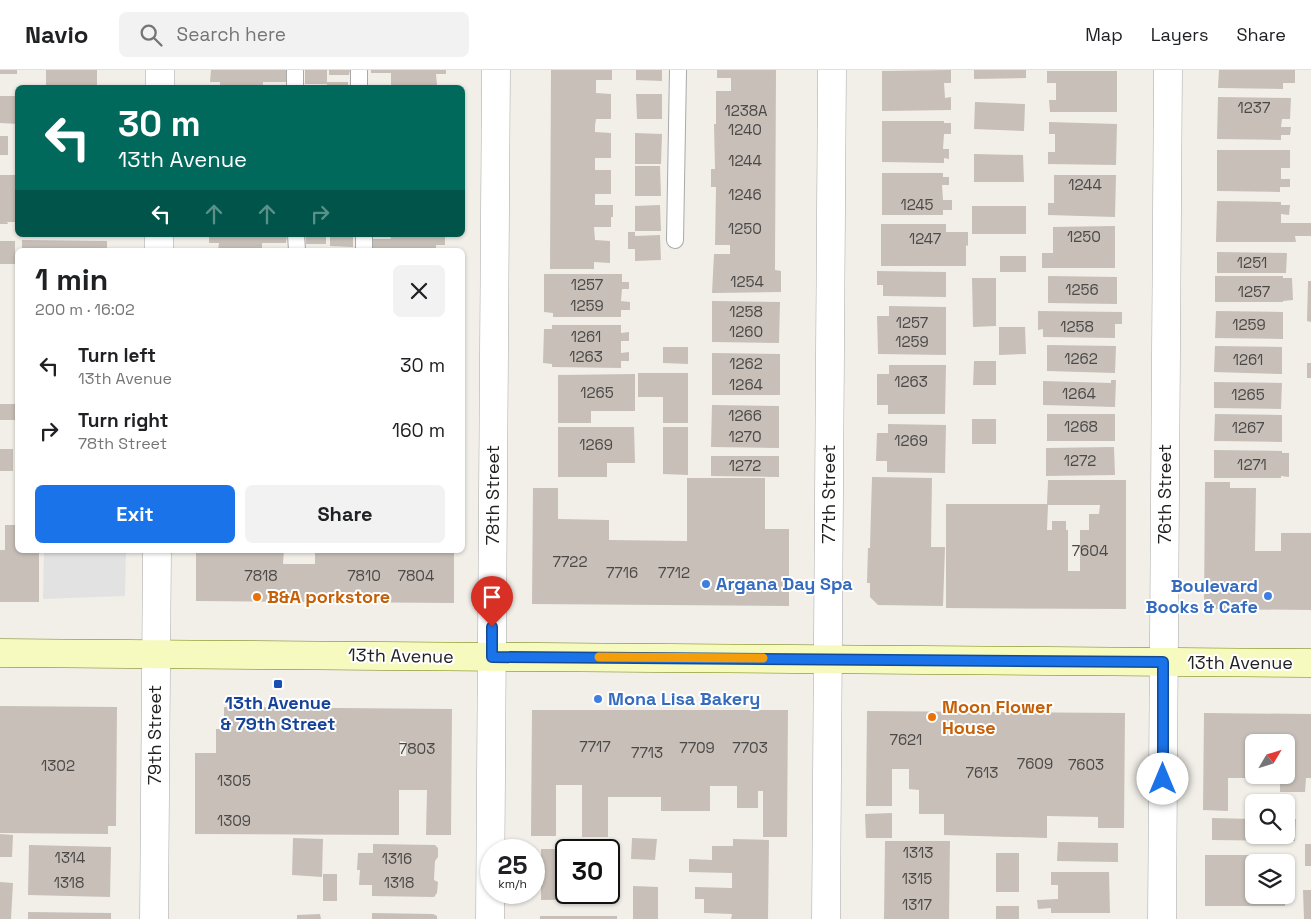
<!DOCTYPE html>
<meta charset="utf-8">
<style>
:root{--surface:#fff;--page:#f2f2f2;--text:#202124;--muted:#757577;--line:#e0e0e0;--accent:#1a73e8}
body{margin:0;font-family:"Space Grotesk",sans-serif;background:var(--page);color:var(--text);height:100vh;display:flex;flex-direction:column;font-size:19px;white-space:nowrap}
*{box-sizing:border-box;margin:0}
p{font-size:16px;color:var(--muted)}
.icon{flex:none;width:28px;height:28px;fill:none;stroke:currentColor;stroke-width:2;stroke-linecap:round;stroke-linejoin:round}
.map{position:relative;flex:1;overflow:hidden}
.drawer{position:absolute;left:15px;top:178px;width:450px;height:305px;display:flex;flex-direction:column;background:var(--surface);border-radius:8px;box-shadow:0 1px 4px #0004}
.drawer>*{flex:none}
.top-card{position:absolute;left:15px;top:15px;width:450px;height:152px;border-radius:8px;box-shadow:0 1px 4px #0004;background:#00695c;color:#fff;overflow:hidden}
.needle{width:32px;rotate:52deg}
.tools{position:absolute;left:1245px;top:664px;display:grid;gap:10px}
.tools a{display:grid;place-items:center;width:50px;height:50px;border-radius:8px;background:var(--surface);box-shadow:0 1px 4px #0004;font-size:25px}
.speed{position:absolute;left:480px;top:769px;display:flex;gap:10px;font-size:25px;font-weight:700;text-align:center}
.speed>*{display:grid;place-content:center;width:65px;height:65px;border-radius:50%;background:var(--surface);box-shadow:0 1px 4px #0004;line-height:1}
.speed small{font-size:12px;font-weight:400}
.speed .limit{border:2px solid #111;border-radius:8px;background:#fff;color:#111}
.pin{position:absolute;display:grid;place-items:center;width:42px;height:42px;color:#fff;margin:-51px -21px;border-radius:50% 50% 50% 0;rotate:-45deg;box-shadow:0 0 5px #0007}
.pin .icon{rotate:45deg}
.me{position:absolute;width:55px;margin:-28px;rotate:0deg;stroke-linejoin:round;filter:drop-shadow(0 0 4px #0008)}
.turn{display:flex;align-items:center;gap:18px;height:105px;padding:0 20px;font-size:22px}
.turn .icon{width:65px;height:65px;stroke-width:2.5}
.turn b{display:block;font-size:35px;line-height:42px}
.lanes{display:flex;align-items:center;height:48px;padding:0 20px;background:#0003;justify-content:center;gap:25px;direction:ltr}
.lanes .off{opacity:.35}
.round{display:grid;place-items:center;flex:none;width:52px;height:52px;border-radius:8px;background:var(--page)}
.headline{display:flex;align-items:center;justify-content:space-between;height:85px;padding:0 20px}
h1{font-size:30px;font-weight:700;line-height:38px}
.action{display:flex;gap:10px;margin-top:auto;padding:10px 20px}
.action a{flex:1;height:58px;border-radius:8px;background:var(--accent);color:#fff;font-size:20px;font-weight:700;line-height:58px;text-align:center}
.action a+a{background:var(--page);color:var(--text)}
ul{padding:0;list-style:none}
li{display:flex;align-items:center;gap:15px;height:65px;padding:0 20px}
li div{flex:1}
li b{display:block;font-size:19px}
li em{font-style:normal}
header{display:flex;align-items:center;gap:30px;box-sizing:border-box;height:70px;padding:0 25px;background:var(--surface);border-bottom:1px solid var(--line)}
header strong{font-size:24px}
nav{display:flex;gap:28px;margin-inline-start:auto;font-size:18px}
.search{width:350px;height:45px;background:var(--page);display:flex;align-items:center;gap:12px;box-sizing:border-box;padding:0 18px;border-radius:8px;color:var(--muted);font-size:19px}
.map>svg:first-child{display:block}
.parking{fill:#e2e2e2}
.building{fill:#c7bfb8;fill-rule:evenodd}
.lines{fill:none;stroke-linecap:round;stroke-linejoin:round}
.service-casing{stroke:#a9a9a9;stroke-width:18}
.minor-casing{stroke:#a9a9a9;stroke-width:29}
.secondary-casing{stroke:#707d05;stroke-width:29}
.service{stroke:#fff;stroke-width:16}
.minor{stroke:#fff;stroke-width:28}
.secondary{stroke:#f7fabf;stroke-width:28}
.route-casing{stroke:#114b97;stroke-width:12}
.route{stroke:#1a73e8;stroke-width:9}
.slow{stroke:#f59e0b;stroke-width:9}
.shop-dot{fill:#3f7fe0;stroke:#fff;stroke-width:2}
.food-dot{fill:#e8710a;stroke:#fff;stroke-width:2}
.transit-dot{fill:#1a4fb4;stroke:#fff;stroke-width:2}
.labels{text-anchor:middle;stroke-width:4;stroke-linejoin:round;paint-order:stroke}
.number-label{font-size:15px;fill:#4b4948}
.street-label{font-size:18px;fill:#222;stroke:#fff}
.shop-label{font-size:18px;font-weight:bold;fill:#366cbe;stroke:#fff;text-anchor:start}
.food-label{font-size:18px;font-weight:bold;fill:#c56008;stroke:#fff;text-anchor:start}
.transit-label{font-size:18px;font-weight:bold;fill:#164399;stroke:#fff}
</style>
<header>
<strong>Navio</strong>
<div class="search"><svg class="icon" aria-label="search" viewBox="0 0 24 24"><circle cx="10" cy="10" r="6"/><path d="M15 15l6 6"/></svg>Search here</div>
<nav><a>Map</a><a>Layers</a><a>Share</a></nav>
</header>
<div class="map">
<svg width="1311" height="849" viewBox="0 0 1311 849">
<rect width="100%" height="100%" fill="#f2efe9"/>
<path class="parking" d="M44,480h82l-1,46 -82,3z"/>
<g class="building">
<rect x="0" y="0" width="17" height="4"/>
<rect x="46" y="0" width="51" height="18"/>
<path d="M211,0h76v12h-24v6h-43v-6h-10z"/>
<path d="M305,0h22v12h21v6h-21v-4h-22z"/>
<path d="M329,0h21l-1,5h-20z"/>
<path d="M371,0h75v4h-10l1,11h9v3h-76v-3h21v-12h-20z"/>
<path d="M551,0h61v10h-16v13l15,1v25h-15l-1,7v6l16,1v25h-16v12h16v24h-16v11h18v12h-2v10h-17l1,13 15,1v22l-16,-1v7h-44z"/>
<path d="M636,0h26v11l-26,-1z"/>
<path d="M717,0h59l-1,200 6,1v21l-69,1 2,-39h16v-9h-15l1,-58h-5v-18h4l-1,-45h2v-33h15v-13h-14z"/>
<path d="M951,0v13h-7l1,15 6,-1v13l-69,1v-40z"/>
<path d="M974,0h52v8l-52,1z"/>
<path d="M1219,0h76v13h-12v6l-65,-1z"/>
<path d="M1047,1h70v41h-67l-1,-12h7v-17h-9z"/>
<path d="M636,24h26v25h-25z"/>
<path d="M0,26h18v28l-18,-1z"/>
<path d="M1218,27l73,1 -1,21h-8l-1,8h10l-1,8h-9v5l-64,-1z"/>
<path d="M975,32l50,2 -1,27 -50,-2z"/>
<path d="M882,51h62v2h7v11h-7l-1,15h6v10l-5,-1v5l-62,-1z"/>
<path d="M1049,52l68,2 -1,41 -68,-1v-12h7v-18h-6z"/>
<path d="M635,63l27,1 -1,30h-26z"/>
<rect x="0" y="66" width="8" height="19"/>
<path d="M1217,80h73v18h-9v11h9v8h-10v5l-63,-1z"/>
<path d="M974,84l49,1 1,27h-50z"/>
<path d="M635,96h25l1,30h-26z"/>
<path d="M882,103h61v4h6v8h-7l1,15h9v10h-9v5h-61z"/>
<path d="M0,105h18v47h-11l1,2h-8z"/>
<path d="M1054,105h62l-1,42 -67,-2v-12h6z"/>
<path d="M1217,131l64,1v3h9l-1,10 -8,-1v9h30v13h-16l1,6h-80z"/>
<path d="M660,135l1,26h-26v-25z"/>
<rect x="972" y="136" width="54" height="28"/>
<path d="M881,154h65v8h22v14l-2,-1v21h-85z"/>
<path d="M1115,156v42h-73v-15h11v-26z"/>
<path d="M628,162h7v4l25,-1 1,25 -26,1v-12h-7z"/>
<path d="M209,165h78l-1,8h-24v7h-44l1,-7h-10z"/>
<rect x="306" y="165" width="20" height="9"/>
<path d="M330,165h23v12l-23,-1z"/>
<path d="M390,165h55v10h-9v5h-66v-11h21z"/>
<path d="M22,170l85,1v9h-85z"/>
<rect x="0" y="171" width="15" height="23"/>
<path d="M1217,182l70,1 -1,20h-69z"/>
<rect x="1000" y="186" width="26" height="16"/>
<path d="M877,201l69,1v25l-63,-1v-11h-6z"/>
<path d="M544,204h78v8h7v7h-7l-1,12 9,1v8h-9v7h-68v-4l-9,-1z"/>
<path d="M1048,206l69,1v27l-69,-1z"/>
<path d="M1215,206h68v2h9l1,22 -10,1v1h-68z"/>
<path d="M972,208h24v48l-23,1z"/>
<path d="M1308,211h3v41l-4,-1z"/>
<path d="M712,231l68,1 -1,41 -67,-1z"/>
<path d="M889,236l57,1v48l-68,-1 -1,-38h12z"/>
<path d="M1038,241l84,1v12h-7v14l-72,-1v-8l-5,1z"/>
<path d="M1216,241l67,1v27l-68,-1z"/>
<path d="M552,255h69v8l8,-1v9h-8v12l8,-1v9h-8v7l-69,-1v-3l-9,-1 1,-34h8z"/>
<path d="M999,257h26l1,27 -27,1z"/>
<path d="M1047,275l69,1 -1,27 -68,-2z"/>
<path d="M1215,276l67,1v27l-68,-2z"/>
<path d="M663,277h25v17l-25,-1z"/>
<path d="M712,283l68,1v41h-68z"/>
<path d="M974,291h22v24h-23z"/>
<rect x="1307" y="293" width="4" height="15"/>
<path d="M889,295h57l-1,49h-57v-9h-11v-31h12z"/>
<path d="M638,303h50v50h-25v-26h-25z"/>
<path d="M635,304v37h-44v12h-33v-48z"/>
<path d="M1111,310h5l-1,27 -72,-2v-24l68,2z"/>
<path d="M1214,312l68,1 -1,26 -67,-1z"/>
<rect x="0" y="334" width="17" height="16"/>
<path d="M712,335l67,1v42l-68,-1z"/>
<rect x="1047" y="344" width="68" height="27"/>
<path d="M1215,344l67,1v27l-68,-1z"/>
<rect x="972" y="349" width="24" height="25"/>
<path d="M888,354l58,1 -1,48 -58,-1v-11h-11l1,-28h11z"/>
<path d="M558,357h76l1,36h-28v14h-49z"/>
<path d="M663,357h25v48l-25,-1z"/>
<path d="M1114,377l1,28 -69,1v-28z"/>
<rect x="0" y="379" width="13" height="22"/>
<path d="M1214,380l68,1v2h7v24l-8,-1v2h-67z"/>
<path d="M711,386h68v21l-68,-1z"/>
<path d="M872,407l60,1 -1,69h14l-2,59 -65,-1 -8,-8v-14h-3l1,-35h2z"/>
<path d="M687,408h78v51h24v77l-257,-2 1,-116h25v31l51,1v20l78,1z"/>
<path d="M1048,410h78v129l-180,-1v-104h101zM1048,435h52l-1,9h-10v16h-9v41h-12v-41h-2v-9h-14v9h-5z"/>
<path d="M1205,412h25v6h26l-1,63h26v-18h30v77l-107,-1z"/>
<path d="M5,455h13v25h21v52h-39v-52h5z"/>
<path d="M196,480h88l-1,14h32v-14h139v53l-258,-2z"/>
<path d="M0,636l117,1 -1,119h-8v8l-108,-1z"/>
<path d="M224,637l228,2 -1,126h-25l1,-45h-28v45l-204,-1v-81h21v-24h8zM400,671l6,1v14h-6z"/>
<path d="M532,640h256l-1,127h-24v-46h-5v17h-21v-22h-27v25h-49v-14h-53v40h-26v-52h-26v51h-25z"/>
<path d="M867,641l258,2 -1,115h-26v-11l-51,-1v22l-103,-3v-21h-25v-24l-10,-1v-20h-17v37h-26z"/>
<path d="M1204,643l107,1v64h-5l-1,14h-25v-14h-52v33l-25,-1zM1254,672h32v33h-32z"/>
<path d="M892,743v25h-26l-1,-24z"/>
<path d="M1212,748l42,1v16h32v-16h10l-1,22 -83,-1z"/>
<path d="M0,764l13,1 -1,22h-12z"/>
<path d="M293,768l30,1 -1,38 -30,-2z"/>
<path d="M632,768l25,1 -2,21 -24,-1z"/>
<path d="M733,769l36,1 -1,79h-37l1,-5 -28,-1v-14h-9v-12l37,1v-15l-43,-1v-13l23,1v-14h21z"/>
<path d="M885,771h65l-1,78h-65z"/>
<path d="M1058,772l60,1v19l-61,-1z"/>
<path d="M373,774l62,1 3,3v9l-3,4 -1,19 4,2 -1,11 -3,4 -62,-1v-11h-13l1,-15h-3l1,-17h15z"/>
<rect x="1305" y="774" width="6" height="22"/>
<path d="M29,775l82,2 -1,50 -82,-2z"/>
<path d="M609,778h8l1,51 -77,1v-51h25v43h43z"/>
<rect x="996" y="783" width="23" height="39"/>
<path d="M1205,785h80v7h-31v33h31v11h-80z"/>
<path d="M1051,802h58l1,41h-59v-5l-13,1 -1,-9 21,-1v-14h-7z"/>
<rect x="323" y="804" width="14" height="27"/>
<path d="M0,812l13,1 -2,36h-11z"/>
<path d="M633,816l25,1v32h-25z"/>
<path d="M1303,820h8v29h-7z"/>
<rect x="996" y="836" width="23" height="13"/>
<path d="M28,842l83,1v6h-83z"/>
<path d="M372,843l61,1 4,2v3h-65z"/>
<path d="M320,844l1,5h-24v-4z"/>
<rect x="540" y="846" width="77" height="3"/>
</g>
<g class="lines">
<defs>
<g id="service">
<path d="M295,0v18"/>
<path d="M359,0v18"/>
<path d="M296,165l1,15"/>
<path d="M364,165v15"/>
<path d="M675,170l3,-170"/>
</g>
<g id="minor">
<path d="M160,18v-18"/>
<path d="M159,180v-15"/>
<path d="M154,849l3,-369"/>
<path d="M490,849l6,-849"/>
<path d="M826,849l6,-849"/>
<path d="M1162,849l6,-849"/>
</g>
<path id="secondary" d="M0,583l1311,10"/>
</defs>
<use href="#service" class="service-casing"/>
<use href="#minor" class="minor-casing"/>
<use href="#secondary" class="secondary-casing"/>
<use href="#service" class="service"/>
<use href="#minor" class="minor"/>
<use href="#secondary" class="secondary"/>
</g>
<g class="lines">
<defs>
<path id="route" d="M492,557v30l671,5v117"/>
</defs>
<use href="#route" class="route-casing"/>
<use href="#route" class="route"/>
<path class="slow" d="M599,587l164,1"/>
</g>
<g class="shop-dot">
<circle cx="706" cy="514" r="5"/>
<circle cx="1268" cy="526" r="5"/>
<circle cx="598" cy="629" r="5"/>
</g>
<g class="food-dot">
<circle cx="257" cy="527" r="5"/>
<circle cx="932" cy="647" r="5"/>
</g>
<rect class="transit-dot" x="273" y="609" width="10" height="10" rx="2.5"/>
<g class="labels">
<g class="number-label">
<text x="1254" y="43">1237</text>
<text x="746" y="46">1238A</text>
<text x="745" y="65">1240</text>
<text x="745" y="96">1244</text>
<text x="1085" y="120">1244</text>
<text x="745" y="130">1246</text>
<text x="917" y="140">1245</text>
<text x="745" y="164">1250</text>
<text x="1084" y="172">1250</text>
<text x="925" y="174">1247</text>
<text x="1252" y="198">1251</text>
<text x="747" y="217">1254</text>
<text x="587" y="220">1257</text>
<text x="1082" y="225">1256</text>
<text x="1254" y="227">1257</text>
<text x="587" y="241">1259</text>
<text x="746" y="247">1258</text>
<text x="912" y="258">1257</text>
<text x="1249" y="260">1259</text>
<text x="1077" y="262">1258</text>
<text x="746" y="267">1260</text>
<text x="586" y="272">1261</text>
<text x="912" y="277">1259</text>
<text x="586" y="292">1263</text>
<text x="1081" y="294">1262</text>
<text x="1248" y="295">1261</text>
<text x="746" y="299">1262</text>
<text x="911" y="317">1263</text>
<text x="746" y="320">1264</text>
<text x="597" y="328">1265</text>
<text x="1079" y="329">1264</text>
<text x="1248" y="330">1265</text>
<text x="745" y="351">1266</text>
<text x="1081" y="362">1268</text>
<text x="1248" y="363">1267</text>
<text x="745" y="372">1270</text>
<text x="911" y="376">1269</text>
<text x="596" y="380">1269</text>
<text x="1080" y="396">1272</text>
<text x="1252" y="400">1271</text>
<text x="745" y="401">1272</text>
<text x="1090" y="486">7604</text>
<text x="570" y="497">7722</text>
<text x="622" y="508">7716</text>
<text x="674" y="508">7712</text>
<text x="261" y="511">7818</text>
<text x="364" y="511">7810</text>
<text x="416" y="511">7804</text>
<text x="906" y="675">7621</text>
<text x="595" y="682">7717</text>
<text x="697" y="683">7709</text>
<text x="750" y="683">7703</text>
<text x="417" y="684">7803</text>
<text x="647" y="688">7713</text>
<text x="1035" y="699">7609</text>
<text x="1086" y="700">7603</text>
<text x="58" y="701">1302</text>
<text x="982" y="708">7613</text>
<text x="234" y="716">1305</text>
<text x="234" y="756">1309</text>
<text x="918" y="788">1313</text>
<text x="70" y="793">1314</text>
<text x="397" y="794">1316</text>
<text x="917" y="814">1315</text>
<text x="69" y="818">1318</text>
<text x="399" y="818">1318</text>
<text x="917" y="840">1317</text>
</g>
<g class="street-label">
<text transform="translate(829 424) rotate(-90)" y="6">77th Street</text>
<text transform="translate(1165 424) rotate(-90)" y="6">76th Street</text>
<text transform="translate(493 425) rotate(-90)" y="6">78th Street</text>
<text transform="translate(401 586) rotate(1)" y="6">13th Avenue</text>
<text x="1240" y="599">13th Avenue</text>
<text transform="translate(155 665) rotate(-90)" y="6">79th Street</text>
</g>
<g class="shop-label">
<text x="716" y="520">Argana Day Spa</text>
<text x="1258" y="522" text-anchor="end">Boulevard<tspan x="1258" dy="21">Books &amp; Cafe</tspan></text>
<text x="608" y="635">Mona Lisa Bakery</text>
</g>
<g class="food-label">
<text x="267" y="533">B&amp;A porkstore</text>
<text x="942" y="643">Moon Flower<tspan x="942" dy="21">House</tspan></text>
</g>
<g class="transit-label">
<text x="278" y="639">13th Avenue<tspan x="278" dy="21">&amp; 79th Street</tspan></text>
</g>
</g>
</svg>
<div class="tools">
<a><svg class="needle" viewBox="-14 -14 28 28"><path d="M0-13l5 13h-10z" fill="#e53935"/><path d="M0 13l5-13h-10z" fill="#757577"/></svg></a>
<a><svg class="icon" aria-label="search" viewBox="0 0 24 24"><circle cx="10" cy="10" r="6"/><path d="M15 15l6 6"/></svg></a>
<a><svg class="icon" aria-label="layers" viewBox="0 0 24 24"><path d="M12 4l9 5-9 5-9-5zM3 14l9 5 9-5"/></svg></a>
</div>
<div class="speed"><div>25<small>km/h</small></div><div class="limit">30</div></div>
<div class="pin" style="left:492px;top:557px;background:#d93025"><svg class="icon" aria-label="arrive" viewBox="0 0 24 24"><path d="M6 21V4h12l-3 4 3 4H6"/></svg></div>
<svg class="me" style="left:1163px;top:709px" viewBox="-20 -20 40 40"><circle r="19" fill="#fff"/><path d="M0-13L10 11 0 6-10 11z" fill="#1a73e8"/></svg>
<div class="top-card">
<div class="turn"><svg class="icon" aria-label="left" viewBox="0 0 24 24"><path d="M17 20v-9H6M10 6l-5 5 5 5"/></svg><div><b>30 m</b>13th Avenue</div></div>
<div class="lanes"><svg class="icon" aria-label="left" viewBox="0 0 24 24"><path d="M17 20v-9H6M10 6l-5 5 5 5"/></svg><svg class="icon off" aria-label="ahead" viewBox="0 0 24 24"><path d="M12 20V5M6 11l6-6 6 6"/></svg><svg class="icon off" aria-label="ahead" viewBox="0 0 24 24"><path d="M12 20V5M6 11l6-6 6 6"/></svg><svg class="icon off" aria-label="right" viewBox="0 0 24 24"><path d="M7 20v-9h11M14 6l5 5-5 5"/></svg></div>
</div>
<section class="drawer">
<div class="headline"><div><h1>1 min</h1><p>200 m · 16:02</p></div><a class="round"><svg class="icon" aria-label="close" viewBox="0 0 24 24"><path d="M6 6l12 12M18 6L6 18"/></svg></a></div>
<ul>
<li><svg class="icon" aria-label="left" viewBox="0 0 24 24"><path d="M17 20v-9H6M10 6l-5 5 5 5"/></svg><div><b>Turn left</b><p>13th Avenue</p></div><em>30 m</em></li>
<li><svg class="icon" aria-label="right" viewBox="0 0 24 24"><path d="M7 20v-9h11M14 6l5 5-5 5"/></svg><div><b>Turn right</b><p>78th Street</p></div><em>160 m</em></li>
</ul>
<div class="action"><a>Exit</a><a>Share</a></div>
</section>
</div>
